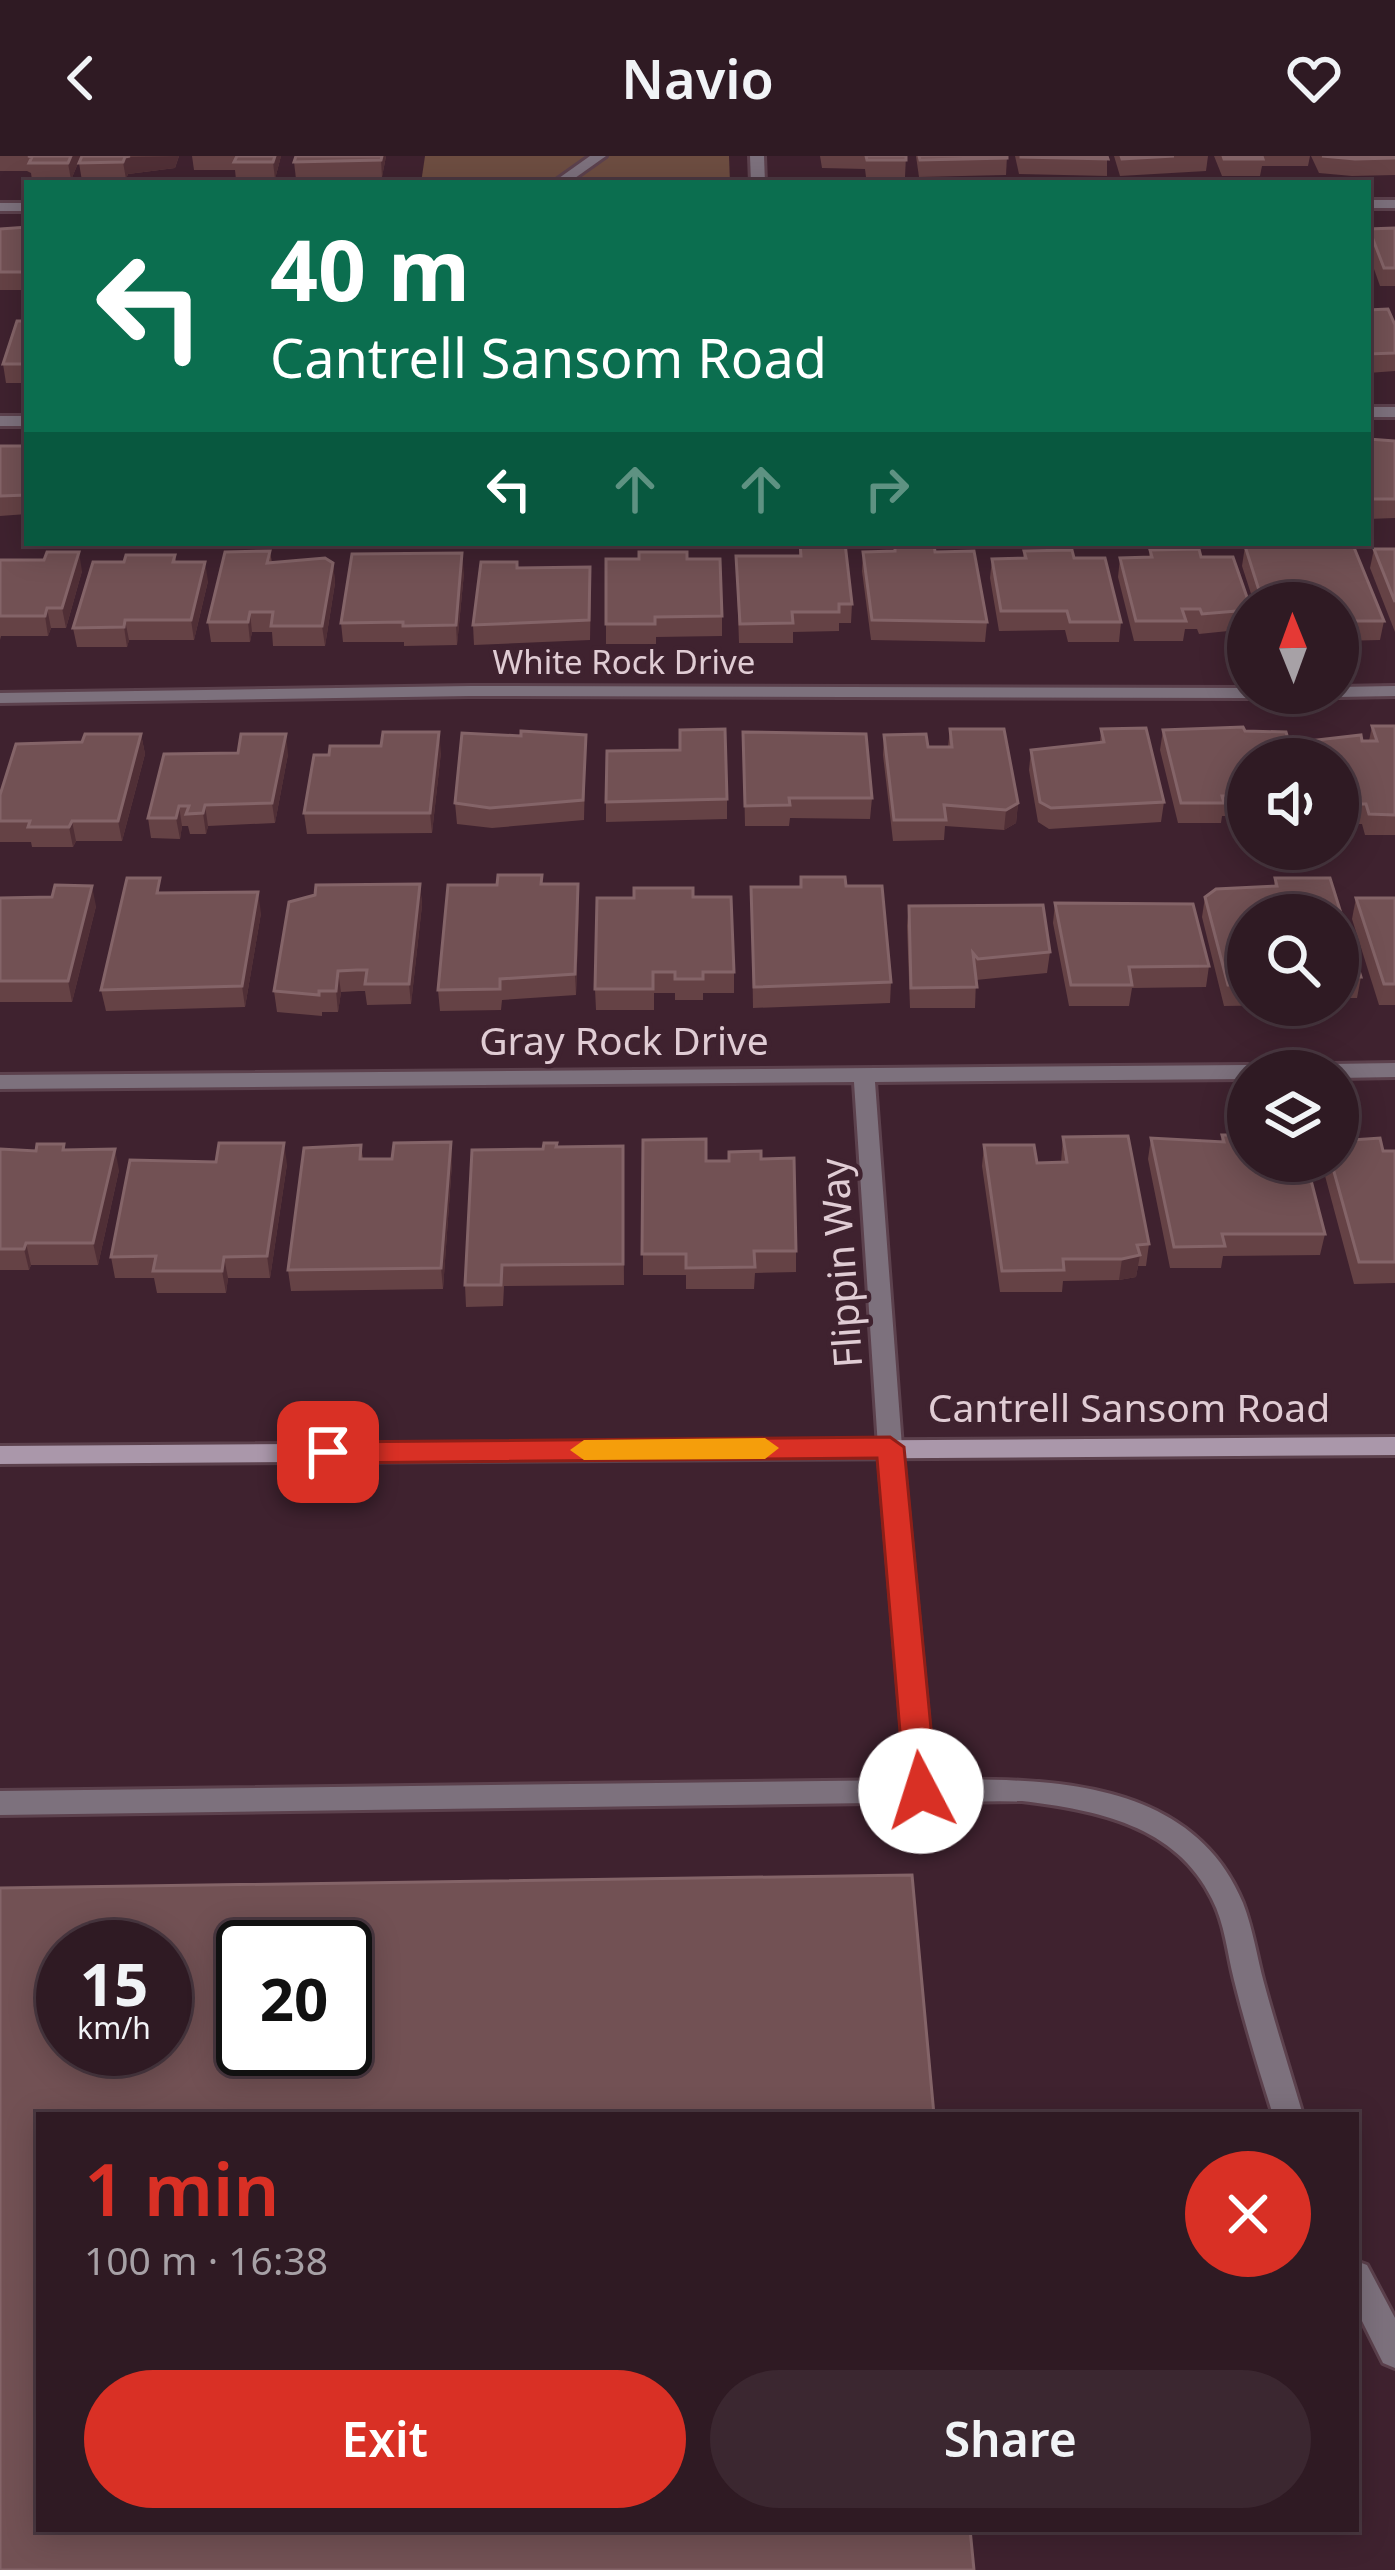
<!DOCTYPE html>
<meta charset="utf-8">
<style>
:root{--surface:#2f1a23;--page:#3b2730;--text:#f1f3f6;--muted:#a7a1a6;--line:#4a3841;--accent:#d93025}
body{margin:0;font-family:"Noto Sans",sans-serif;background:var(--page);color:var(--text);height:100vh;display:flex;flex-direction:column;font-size:45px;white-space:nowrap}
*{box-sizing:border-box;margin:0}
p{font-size:39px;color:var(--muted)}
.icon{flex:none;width:66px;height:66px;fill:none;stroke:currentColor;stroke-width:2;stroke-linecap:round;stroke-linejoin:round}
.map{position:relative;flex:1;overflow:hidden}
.panel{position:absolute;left:36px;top:1956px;width:1323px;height:420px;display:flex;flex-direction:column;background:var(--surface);border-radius:0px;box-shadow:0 6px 30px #0003,0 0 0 3px var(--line)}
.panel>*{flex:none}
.hud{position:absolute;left:24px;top:24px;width:1347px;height:366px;border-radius:0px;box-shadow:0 6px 30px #0003,0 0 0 3px var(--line);background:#0b6e4f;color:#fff;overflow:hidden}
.needle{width:78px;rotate:359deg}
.tools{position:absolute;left:1227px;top:426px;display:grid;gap:24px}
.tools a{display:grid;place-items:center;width:132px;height:132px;border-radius:50%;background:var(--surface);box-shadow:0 6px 30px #0003,0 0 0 3px var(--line);font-size:60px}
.speed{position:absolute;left:36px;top:1764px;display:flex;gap:24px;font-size:60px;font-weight:700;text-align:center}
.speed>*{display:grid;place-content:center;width:156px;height:156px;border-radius:50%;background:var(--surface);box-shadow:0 6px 30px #0003,0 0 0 3px var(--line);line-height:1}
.speed small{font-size:30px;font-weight:400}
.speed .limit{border:6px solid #111;border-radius:18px;background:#fff;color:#111}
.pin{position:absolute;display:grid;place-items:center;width:102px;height:102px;color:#fff;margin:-51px;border-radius:24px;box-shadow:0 6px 18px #0006}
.me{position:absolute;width:132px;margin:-66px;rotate:355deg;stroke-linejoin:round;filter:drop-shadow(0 0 9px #0008)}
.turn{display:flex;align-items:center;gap:42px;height:252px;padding:0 48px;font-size:54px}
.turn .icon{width:156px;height:156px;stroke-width:2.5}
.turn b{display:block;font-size:84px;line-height:102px}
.lanes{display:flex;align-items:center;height:114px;padding:0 48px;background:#0003;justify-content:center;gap:60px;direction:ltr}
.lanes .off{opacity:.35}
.round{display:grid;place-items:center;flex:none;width:126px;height:126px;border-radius:63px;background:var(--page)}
.head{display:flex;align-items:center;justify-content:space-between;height:204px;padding:0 48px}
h1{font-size:72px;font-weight:600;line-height:90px;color:var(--accent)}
.primary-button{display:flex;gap:24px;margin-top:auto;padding:24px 48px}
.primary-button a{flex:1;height:138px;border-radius:72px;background:var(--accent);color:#fff;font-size:48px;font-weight:600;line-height:138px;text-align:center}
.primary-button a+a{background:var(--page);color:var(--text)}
header{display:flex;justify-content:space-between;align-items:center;height:156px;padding:0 48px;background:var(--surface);font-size:54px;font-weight:600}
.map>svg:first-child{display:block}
.green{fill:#6d4d41}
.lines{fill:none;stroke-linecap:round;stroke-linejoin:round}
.lane-casing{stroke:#5c414d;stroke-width:6}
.street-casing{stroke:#5c414d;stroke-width:6}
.secondary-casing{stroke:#5c414d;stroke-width:6}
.lane{fill:#7d717d;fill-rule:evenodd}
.street{fill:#7d717d;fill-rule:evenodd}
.secondary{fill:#aa97aa;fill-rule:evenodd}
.wall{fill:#654245}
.shaded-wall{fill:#502f36}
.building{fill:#725154;stroke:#846468;stroke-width:3;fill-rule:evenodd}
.route{fill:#d93025;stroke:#8d1f18;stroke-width:3}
.slow{fill:#f59e0b}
.labels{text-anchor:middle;stroke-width:9;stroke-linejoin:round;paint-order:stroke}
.far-street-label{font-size:33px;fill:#e0ccd4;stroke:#3f222f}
.street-label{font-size:39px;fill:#e0ccd4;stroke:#3f222f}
</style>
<header><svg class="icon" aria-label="back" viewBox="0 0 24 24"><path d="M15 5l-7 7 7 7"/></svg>Navio<svg class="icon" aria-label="heart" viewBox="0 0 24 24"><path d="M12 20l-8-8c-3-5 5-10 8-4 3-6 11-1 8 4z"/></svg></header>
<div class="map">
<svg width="1395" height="2414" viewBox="0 0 1395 2414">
<rect width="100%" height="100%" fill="#3f222f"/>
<path class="green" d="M425,0h304l1,27h-309z"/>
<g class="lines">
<defs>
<g id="lane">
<path d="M590,0h16l-38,27h-16z"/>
<path d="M890,1282l9,3 3,6 32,333c114,-2 258,-1 309,123 10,26 14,54 21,80 12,44 26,88 39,132h-30c-14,-45 -28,-90 -39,-135 -7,-27 -9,-56 -22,-81 -36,-74 -116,-89 -190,-98l-1022,14v-24l906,-11 -28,-333 3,-6z"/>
<path d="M1356,2105l11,4 28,53v50l-12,-5 -27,-54z"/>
</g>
<g id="street">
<path d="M750,0h14l1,27h-14z"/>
<rect x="1368" y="44" width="27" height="8"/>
<rect x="0" y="47" width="27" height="8"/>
<rect x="1368" y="251" width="27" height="10"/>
<rect x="0" y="260" width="27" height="10"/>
<path d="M470,530l778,2v5h9l-9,5 -778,-2 -470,7v-10z"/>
<path d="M1395,530v10l-57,1 -8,-4h8v-6z"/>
<path d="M1395,907v14l-57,1v-7h-18l11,-7z"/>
<path d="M1248,909l10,6h-10v8l-373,3 27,365 -3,6h-18l-3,-6 -24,-365 -854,7v-14z"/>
</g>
<path id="secondary" d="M1395,1281v18l-1395,9v-18z"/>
</defs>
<use href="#lane" class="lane-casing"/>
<use href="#street" class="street-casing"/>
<use href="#secondary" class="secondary-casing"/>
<use href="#lane" class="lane"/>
<use href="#street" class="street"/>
<use href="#secondary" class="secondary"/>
</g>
<g class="wall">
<path d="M0,0h81l-10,24h-39l-1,-7 -4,-2h-27z"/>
<path d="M82,0h97l-4,12 -47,6 -2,5 -44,2 -3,-18z"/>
<path d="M192,0h89l-6,23 -39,1 -1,-10h-41z"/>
<path d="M386,0l-4,21 -86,2 -2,-17z"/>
<path d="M820,0h86l-1,21h-39l-1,-8 -43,-1z"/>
<path d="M916,0h91l-1,19 -87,2z"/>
<path d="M1015,0h92v20l-88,-2z"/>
<path d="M1114,0h94l-2,15 -86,5z"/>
<path d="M1214,0h96l-2,10h-46l-2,10h-38z"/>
<path d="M1311,0h84v19l-43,1 -33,-3z"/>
<path d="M27,71v63h-27v-61z"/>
<path d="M1395,72v58h-15l-12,-34 1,-23z"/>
<path d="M1368,154l27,15v46l-27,2z"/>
<path d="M27,165v62h-21l-3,-19z"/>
<path d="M1368,283l27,2v77l-27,1z"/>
<path d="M0,290h27v68l-27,2z"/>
<path d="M800,387l52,61 -1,19h-12v8l-46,1v11h-54l-3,-87h63z"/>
<path d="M1245,390l139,75 -4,19 -42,1v-38h-84l-12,-37z"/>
<path d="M1374,393h21v83l-25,-64z"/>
<path d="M1150,394l51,7 47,46v26l-49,5 -2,-5h-12l-2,12h-49l-16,-64 2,-19 29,-1z"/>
<path d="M270,395l2,12h61l2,20 -10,63h-52l-1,-14h-20l-2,10h-39l-3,-20z"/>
<path d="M1024,395l50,7 47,64 -2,20h-51l-3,-12 -66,1 -9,-53 2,-19 31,-1z"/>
<path d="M863,396h72l52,70 -2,20 -114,-2 -9,-69z"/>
<path d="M175,399l1,7 32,19 -14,59h-65l-2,7h-50l-4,-19 51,-66z"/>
<path d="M606,403h81l35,57v20l-66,1v7h-50z"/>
<path d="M0,404l82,11 -16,57h-15l-3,8h-47l-1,4z"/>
<path d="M464,417l-7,72 -53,1v-4h-61l-2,-19z"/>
<path d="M591,431l-1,53 -116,5 -1,-20z"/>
<path d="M1372,570h23v109h-30l-3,-11h-24v-65h-34l4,-18h61z"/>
<path d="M950,573l68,74 -2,20 -12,7 -59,-4 -1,14 -51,1 -10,-86 1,-20 44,12h20z"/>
<path d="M1101,573l63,73 -3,20 -112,7 -11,-7 -9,-52 2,-20 69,-7z"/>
<path d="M1163,574l85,29v57h-26l-1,7h-43l-18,-73z"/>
<path d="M743,576l129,66 -2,21 -80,-1 -1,8h-44z"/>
<path d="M141,578l4,20 -23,87h-46l-3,6h-41l-1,-5h-31v-47l82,-53z"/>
<path d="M586,579l-2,85 -92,8 -35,-4 -2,-21 66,-67z"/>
<path d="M680,594l47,49v20l-121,3v-20z"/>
<path d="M441,596l-9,81 -125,1 -3,-21z"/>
<path d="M288,598l-13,69 -67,3 -2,8h-16l-2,-8h-6l-2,13 -29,-1 -3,-20z"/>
<path d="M1275,722h55l31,99 -4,21h-19v-83h-90v90h37l-61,1 -22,-89 3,-20 11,-8 58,-3z"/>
<path d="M420,728l2,21 -11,99 -44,1 -2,-14h-6l-18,1 -3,20h-16v4l-45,-4 -3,-21z"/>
<path d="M542,728l37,21 -3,90 -74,5 -1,10 -61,1 -2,-21z"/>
<path d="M846,730l45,96 -1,21 -137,5 -2,-121z"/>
<path d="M163,737l98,20 -16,94 -139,4 -5,-21z"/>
<path d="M693,741l41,75v21h-31v7h-28v-7h-21v17h-58l-1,-21z"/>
<path d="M0,742l96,8 -24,96h-72z"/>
<path d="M1356,742h39v107h-16l-27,-86z"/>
<path d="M1055,747l154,63 -3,21 -74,1 -3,18h-60l-16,-83z"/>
<path d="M909,750l141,46 -3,21 -71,7 -1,28h-65l-3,-82z"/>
<path d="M1222,979l103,99 -5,21 -97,1 -2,12h-51l-22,-109 3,-21 70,4z"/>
<path d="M1063,981l86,107 -3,22h-8l-2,11 -17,3 -56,1 -1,11h-62l-18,-126 2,-21 53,18 24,-1z"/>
<path d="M643,984l63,21 55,-2 35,92v21l-41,1 -1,16h-68v-14h-43z"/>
<path d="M451,986l1,21 -9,126 -152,2 -3,-21 73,-125 2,14h29z"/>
<path d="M64,988l1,6 54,20 -21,95h-67l-2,5h-29v-121l36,2z"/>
<path d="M623,990l1,139 -120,1 -1,20 -37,1 -1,-22 78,-136z"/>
<path d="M1383,995h12v132l-41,1 -33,-123h17z"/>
<path d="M287,1008l-17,114h-42l-2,15h-69l-3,-15h-39l-4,-21z"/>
</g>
<g class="shaded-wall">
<path d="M71,0h10l-10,24 -3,-17z"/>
<path d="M179,0l-4,12 -47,6 -2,5 -3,-17 2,-5z"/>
<path d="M275,0h6l-6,23 -2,-17z"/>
<path d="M382,0h4l-4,21 -1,-17z"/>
<path d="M79,396l3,19 -16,57 -4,-20z"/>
<path d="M462,397l2,20 -7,72 -1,-20z"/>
<path d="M205,406l3,19 -14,59 -3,-20z"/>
<path d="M333,407l2,20 -10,63 -3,-20z"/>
<path d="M47,452l4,20 -3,8 -3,-20z"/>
<path d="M250,456l2,20 -2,10 -2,-20z"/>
<path d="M125,464l4,20 -2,7 -3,-20z"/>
<path d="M439,576l2,20 -9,81 -2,-20z"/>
<path d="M141,578l4,20 -23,87 -4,-20z"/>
<path d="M286,578l2,20 -13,69 -3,-20z"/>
<path d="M1018,647l-2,20 -12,7 2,-20z"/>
<path d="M205,649l3,21 -2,8 -3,-21z"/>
<path d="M179,650l3,20 -2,13 -4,-21z"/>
<path d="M72,665l4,20 -3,6 -4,-20z"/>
<path d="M420,728l2,21 -11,99 -2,-20z"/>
<path d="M578,728l1,21 -3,90 -1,-21z"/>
<path d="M92,730l4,20 -24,96 -4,-21z"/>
<path d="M258,736l3,21 -16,94 -3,-21z"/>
<path d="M338,815l3,21 -3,20 -2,-21z"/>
<path d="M451,986l1,21 -9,126 -2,-21z"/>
<path d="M284,987l3,21 -17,114 -3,-22z"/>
<path d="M115,993l4,21 -21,95 -5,-22z"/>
<path d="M26,1087l5,22 -2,5 -5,-21z"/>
<path d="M1140,1099l-4,22 -17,3 3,-21z"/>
<path d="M224,1101l4,21 -2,15 -4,-22z"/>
</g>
<g class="building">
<path d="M28,0h43l-3,7h-39l3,-6z"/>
<path d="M82,0h48l-5,1 -2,5 -44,1z"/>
<path d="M237,0h38l-2,6h-39z"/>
<path d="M296,0h86l-1,4 -87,2z"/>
<path d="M866,0h40v4h-39z"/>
<path d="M919,0h88v2l-87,2z"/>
<path d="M1021,0h86l1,3 -87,-2z"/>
<path d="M1121,0h53l-52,3z"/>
<path d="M1223,0h39l1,3h-39z"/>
<path d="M1322,0h73v2l-40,1z"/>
<path d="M27,71v45h-27v-43z"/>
<path d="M1395,72v40h-11l-15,-39z"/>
<path d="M1388,153l7,16v28l-27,1v-44z"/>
<path d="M17,165h10v43h-24z"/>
<path d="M1368,283l27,2v58h-27z"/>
<path d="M0,290h27v49l-27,1z"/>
<path d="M800,387h45l7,61h-13v8h-47l1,11 -53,1 -4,-68h65z"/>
<path d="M895,388h39l1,8 39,-1 13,71 -115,-2 -9,-68 32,-1z"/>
<path d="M1353,389l31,76h-46v-18h-75l-18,-57z"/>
<path d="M1199,393l2,8h32l16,46 -1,7 -46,4 -2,-5h-18l4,12h-50l-16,-63 32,-1 -2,-7z"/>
<path d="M1374,393h21v53z"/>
<path d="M1072,394l2,8h31l16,64h-51l-3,-11h-66l-9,-52 34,-1 -2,-7z"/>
<path d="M270,395l-3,12 58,-5 8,5 -11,63h-51l2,-14h-23l-2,10h-40l17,-70z"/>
<path d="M47,396h32l-17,56h-15l-2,8h-45v-56h44z"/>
<path d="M639,396h48v7h33l2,57 -67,1v7h-49v-65h33z"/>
<path d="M462,397l-6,72 -53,1v-4l-62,1 11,-69z"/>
<path d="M126,399h49l-2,7h32l-14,58h-66l-1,7 -51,1 20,-66h31z"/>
<path d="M481,406h36v6l73,-1 -1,53 -116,5z"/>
<path d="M1372,570h23v89l-26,-1 -3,-10h-28v-45h-25l-5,-18 53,-6 1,6h15z"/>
<path d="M1243,571l2,4 41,1 8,27h-46v37h-26l2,7h-43l-18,-73z"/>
<path d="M1146,572l18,74 -113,6 -11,-6 -9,-52 73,-8 -3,-13z"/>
<path d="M725,573l2,70 -121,3 1,-51 73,-1v-20z"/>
<path d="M950,573h54l14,74 -12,7 -62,-5 2,15h-52l-10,-85 42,-1 2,13h24z"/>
<path d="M521,575l65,4 -3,65 -93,8 -35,-5 7,-70 59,3z"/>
<path d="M383,576h56l-9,81h-126l10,-58h15l1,-9h51z"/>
<path d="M743,576l123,2 6,64h-83l1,7 -45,1z"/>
<path d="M85,578h56l-23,87h-46l-3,6h-41l2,-6h-30v-26l16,-51 66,-2z"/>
<path d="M241,578h45l-14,69 -67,2 -2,8 -17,1 3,-8h-10l-3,12h-28l16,-64 74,-1z"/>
<path d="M498,719h44l-1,9h37l-3,90 -75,5v10l-62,1 10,-105h49z"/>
<path d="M801,721h44l1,9h36l9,96 -137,5 -3,-100h50z"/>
<path d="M127,722h33l-3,15 101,-1 -16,94 -141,4z"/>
<path d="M1275,722h55l31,99h-23v-62h-90v70h-20l-23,-88 11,-8 61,-3z"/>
<path d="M420,728l-11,100h-44l2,-14h-10l-19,1 -2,20h-17v4l-45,-4 15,-89 26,-7 1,-10z"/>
<path d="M55,729l37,1 -24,95h-68v-83l52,-1z"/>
<path d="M634,732h59v9h38l3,75h-31v7h-28v-7h-22v17h-58l2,-91h37z"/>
<path d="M1356,742h39v86h-11z"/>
<path d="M1055,747l138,1 16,62 -80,1 3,18h-61z"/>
<path d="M1043,749l7,47 -72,7 -5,-6 4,34 -66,1 -2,-82z"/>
<path d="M1222,979h26v26h58l19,73h-103l3,12 -51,1 -23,-109 73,4z"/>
<path d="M1128,980l21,108 -12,1 3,10 -18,4h-59l1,11 -62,1 -18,-126h50l3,18 30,-1 -4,-25z"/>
<path d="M1380,982l3,13h12v111h-36l-28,-101h7v-20z"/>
<path d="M706,983v22h23v-9l32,-1v8l33,-1 2,93h-42l1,16 -69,1v-14h-44l1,-114z"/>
<path d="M451,986l-10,126 -153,2 16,-122 57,-3 -1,14h32l2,-16z"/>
<path d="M219,987h65l-17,113 -43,1 -2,14h-69l3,-15 -45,1 19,-97 86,2z"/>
<path d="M544,987h13l-1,4 67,-1v118l-121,1 -1,20h-36l7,-135 71,-1z"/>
<path d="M37,988h27l-1,6 52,-1 -22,94h-67l-2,6h-24v-100l36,2z"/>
<path d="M912,1719l22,240h-895v414h931l4,41h-974v-682zM63,1791h102v102h-102zM243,1791h102v102h-102z"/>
</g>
<path class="route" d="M890,1281l14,10 33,344 -5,9 -11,4 -11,-4 -5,-9 -28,-333 -549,5 -14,-11 14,-10z"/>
<path class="slow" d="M765,1282l14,10 -14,11 -181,1 -14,-10 14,-10z"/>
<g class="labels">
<g class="far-street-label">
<text x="624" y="518">White Rock Drive</text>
</g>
<g class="street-label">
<text x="624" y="899">Gray Rock Drive</text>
<text transform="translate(841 1107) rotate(-94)" y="14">Flippin Way</text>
<text x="1129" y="1266">Cantrell Sansom Road</text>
</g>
</g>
</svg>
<div class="tools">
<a><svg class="needle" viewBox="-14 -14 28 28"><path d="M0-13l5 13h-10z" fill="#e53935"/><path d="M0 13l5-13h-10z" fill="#a7a1a6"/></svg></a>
<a><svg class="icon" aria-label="sound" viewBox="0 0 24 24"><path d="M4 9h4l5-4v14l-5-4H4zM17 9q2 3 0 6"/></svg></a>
<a><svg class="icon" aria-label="search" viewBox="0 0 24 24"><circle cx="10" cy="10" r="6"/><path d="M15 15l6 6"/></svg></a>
<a><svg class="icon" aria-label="layers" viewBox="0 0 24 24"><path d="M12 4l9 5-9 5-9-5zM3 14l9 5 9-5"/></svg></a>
</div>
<div class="speed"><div>15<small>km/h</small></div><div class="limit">20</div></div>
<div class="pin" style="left:328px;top:1296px;background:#d93025"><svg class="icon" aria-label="arrive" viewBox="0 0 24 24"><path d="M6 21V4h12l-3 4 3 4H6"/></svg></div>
<svg class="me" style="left:921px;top:1635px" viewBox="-20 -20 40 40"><circle r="19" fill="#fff"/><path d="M0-13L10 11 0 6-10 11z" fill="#d93025"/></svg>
<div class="hud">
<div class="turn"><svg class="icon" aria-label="left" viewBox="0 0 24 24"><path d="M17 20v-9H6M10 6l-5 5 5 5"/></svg><div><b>40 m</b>Cantrell Sansom Road</div></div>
<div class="lanes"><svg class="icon" aria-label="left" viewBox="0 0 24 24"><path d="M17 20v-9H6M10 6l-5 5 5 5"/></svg><svg class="icon off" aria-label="ahead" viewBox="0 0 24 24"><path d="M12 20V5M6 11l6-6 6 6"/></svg><svg class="icon off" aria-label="ahead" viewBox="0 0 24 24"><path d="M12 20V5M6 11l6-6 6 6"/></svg><svg class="icon off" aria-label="right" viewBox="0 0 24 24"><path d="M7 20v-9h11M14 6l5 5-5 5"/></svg></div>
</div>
<section class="panel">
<div class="head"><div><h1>1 min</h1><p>100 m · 16:38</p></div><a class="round" style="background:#d93025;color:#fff"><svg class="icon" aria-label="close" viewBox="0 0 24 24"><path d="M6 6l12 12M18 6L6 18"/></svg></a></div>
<div class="primary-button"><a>Exit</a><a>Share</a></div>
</section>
</div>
